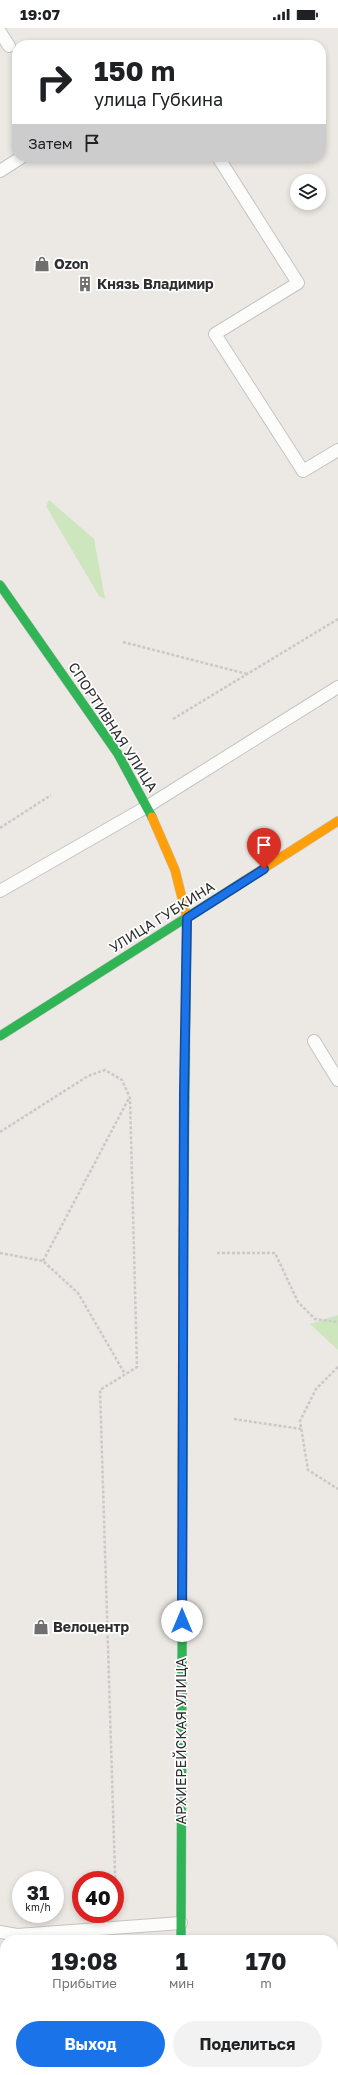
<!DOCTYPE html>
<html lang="ru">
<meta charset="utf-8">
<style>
:root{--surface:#fff;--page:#f2f2f2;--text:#202124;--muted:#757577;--accent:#1a73e8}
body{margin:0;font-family:"Golos Text",sans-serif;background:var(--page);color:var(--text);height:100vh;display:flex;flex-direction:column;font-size:15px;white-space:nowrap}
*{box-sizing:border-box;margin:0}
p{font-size:13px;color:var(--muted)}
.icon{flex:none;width:22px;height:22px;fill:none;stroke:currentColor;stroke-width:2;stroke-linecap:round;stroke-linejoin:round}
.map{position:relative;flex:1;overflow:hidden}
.details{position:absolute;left:0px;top:1907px;width:338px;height:140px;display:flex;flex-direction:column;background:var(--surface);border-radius:16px 16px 0 0;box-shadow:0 2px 6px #0003}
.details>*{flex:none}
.banner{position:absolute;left:12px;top:12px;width:314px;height:122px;border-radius:16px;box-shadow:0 2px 6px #0003;background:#fff;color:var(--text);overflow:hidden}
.controls{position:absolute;left:290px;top:146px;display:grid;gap:8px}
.controls a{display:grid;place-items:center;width:36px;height:36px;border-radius:50%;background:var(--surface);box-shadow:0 2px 6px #0003;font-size:20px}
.speed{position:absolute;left:12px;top:1843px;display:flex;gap:8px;font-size:20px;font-weight:700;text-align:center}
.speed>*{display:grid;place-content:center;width:52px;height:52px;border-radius:50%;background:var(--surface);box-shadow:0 2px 6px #0003;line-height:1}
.speed small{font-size:10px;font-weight:400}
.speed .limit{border:6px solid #d22;background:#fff;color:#111}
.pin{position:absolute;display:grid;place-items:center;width:34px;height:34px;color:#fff;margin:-41px -17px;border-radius:50% 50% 50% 0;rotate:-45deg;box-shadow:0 0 4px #0007}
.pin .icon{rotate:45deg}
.me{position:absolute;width:44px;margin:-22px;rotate:0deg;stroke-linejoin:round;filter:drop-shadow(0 0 3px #0008)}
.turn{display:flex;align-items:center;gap:14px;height:84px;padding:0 16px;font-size:18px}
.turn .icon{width:52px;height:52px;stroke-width:2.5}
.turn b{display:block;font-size:28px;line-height:34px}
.then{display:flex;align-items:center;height:38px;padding:0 16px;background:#0003;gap:8px;font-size:15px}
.eta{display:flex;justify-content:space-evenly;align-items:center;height:68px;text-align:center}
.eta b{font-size:24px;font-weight:700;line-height:28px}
.primary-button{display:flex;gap:8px;margin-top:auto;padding:8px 16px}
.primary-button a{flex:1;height:46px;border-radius:24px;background:var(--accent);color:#fff;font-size:16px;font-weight:700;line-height:46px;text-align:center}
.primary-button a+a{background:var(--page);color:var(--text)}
.status{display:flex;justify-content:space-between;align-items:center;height:28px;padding:0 20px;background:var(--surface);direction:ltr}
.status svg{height:11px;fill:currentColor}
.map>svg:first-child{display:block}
.medical{fill:#e9dcdb}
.green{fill:#cee6be}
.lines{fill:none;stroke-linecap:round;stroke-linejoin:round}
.lane-casing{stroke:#c5c4c5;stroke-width:14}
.street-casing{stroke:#c5c4c5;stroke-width:24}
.fast-casing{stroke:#c5c4c5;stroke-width:10}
.slow-casing{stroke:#c5c4c5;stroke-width:10}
.path{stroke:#c9c9c8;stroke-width:2.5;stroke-dasharray:3 2;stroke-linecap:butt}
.lane{stroke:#fcfcfb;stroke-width:12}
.street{stroke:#fcfcfb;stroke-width:22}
.fast{stroke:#30b455;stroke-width:9}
.slow{stroke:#ff9f0a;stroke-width:9}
.route-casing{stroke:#114b97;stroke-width:10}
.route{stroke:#1a73e8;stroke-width:7}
.labels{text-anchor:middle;stroke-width:3.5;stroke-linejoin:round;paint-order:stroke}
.poi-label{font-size:14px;font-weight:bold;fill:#2e2e2e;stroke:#fff;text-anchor:start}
.street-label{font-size:14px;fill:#2e2e2e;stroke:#fff}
</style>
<div class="status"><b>19:07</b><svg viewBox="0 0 49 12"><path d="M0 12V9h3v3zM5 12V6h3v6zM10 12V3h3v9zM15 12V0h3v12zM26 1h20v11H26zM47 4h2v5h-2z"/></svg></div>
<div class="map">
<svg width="338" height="2047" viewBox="0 0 338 2047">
<rect width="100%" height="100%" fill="#ece8e4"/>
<path class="medical" d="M0,2013l5,8v21h14l4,5h-23z"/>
<g class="green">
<path d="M49,472l45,39 11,60 -6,-3 -53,-90z"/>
<path d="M338,1287v35l-28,-26z"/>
</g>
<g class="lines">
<defs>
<g id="lane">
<path d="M0,4l9,14"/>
<path d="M218,129l80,126 -83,51 88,137 35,-21"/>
<path d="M0,143l22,-14"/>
<path d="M0,863l148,-85 190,-119"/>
<path d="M314,1013l24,39"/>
<path d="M0,1904l17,3 164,-12"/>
</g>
<path id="street" d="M180,2047v-5"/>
<g id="fast">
<path d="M0,557l118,169 34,63"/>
<path d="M0,1008l244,-155"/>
<path d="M183,1247l3,-287"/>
<path d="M181,1912l2,-544"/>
</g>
<g id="slow">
<path d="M152,789l23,53 12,48 -1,70"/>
<path d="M244,853l94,-60"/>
<path d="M183,1368v-121"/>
</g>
</defs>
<use href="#lane" class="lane-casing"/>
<use href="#street" class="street-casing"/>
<use href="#fast" class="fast-casing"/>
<use href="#slow" class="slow-casing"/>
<g class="path">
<path d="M123,614l124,32"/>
<path d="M173,691l165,-100"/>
<path d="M0,800l51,-33"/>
<path d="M0,1104l88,-56 17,-6 17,10 8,18 7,269 -37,23 16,516"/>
<path d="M0,1225l43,8 35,32 47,81"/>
<path d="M217,1225h58l23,49 17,17 23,3"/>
<path d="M43,1233l86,-163"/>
<path d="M338,1339l-22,22 -16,32 8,49 30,19"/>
<path d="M234,1391l67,10"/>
<path d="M115,2047v-5"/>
</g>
<use href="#lane" class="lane"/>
<use href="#street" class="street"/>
<use href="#fast" class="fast"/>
<use href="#slow" class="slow"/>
</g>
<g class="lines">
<defs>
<path id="route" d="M182,1593l2,-528 3,-175 77,-49"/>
</defs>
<use href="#route" class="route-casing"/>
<use href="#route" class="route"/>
</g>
<defs>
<symbol id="shop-bare" viewBox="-9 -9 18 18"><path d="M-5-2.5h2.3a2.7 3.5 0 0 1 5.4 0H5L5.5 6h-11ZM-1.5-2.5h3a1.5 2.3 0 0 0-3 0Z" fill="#706f6e" stroke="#fff" stroke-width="2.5" paint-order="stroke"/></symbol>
<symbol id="building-bare" viewBox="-9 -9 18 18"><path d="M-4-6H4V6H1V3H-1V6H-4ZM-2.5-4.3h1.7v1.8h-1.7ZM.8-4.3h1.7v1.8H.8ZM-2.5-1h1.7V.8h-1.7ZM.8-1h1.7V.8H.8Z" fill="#706f6e" stroke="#fff" stroke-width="2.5" paint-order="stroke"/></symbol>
</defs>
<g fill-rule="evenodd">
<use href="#shop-bare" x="31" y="225" width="22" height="22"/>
<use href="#building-bare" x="74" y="245" width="22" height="22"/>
<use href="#shop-bare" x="30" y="1588" width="22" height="22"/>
</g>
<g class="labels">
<g class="poi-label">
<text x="54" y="241">Ozon</text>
<text x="97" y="261">Князь Владимир</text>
<text x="53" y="1604">Велоцентр</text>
</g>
<g class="street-label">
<text transform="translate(113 699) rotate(57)" y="5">СПОРТИВНАЯ УЛИЦА</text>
<text transform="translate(162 889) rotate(-32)" y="5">УЛИЦА ГУБКИНА</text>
<text transform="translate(181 1713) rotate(-90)" y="5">АРХИЕРЕЙСКАЯ УЛИЦА</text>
</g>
</g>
</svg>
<div class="controls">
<a><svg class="icon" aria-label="layers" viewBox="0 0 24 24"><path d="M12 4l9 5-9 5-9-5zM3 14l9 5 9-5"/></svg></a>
</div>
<div class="speed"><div>31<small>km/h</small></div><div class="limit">40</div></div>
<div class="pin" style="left:264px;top:841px;background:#d93025"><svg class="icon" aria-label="arrive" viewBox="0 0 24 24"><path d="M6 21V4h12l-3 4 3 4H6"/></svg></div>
<svg class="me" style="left:182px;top:1593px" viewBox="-20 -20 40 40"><circle r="19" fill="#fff"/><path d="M0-13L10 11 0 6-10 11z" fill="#1a73e8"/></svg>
<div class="banner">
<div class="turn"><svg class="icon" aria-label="right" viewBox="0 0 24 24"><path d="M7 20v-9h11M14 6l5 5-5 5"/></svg><div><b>150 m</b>улица Губкина</div></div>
<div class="then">Затем<svg class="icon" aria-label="arrive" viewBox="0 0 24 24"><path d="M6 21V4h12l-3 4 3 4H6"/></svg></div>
</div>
<section class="details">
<div class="eta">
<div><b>19:08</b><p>Прибытие</p></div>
<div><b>1</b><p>мин</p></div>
<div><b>170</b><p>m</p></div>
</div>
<div class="primary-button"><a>Выход</a><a>Поделиться</a></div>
</section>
</div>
